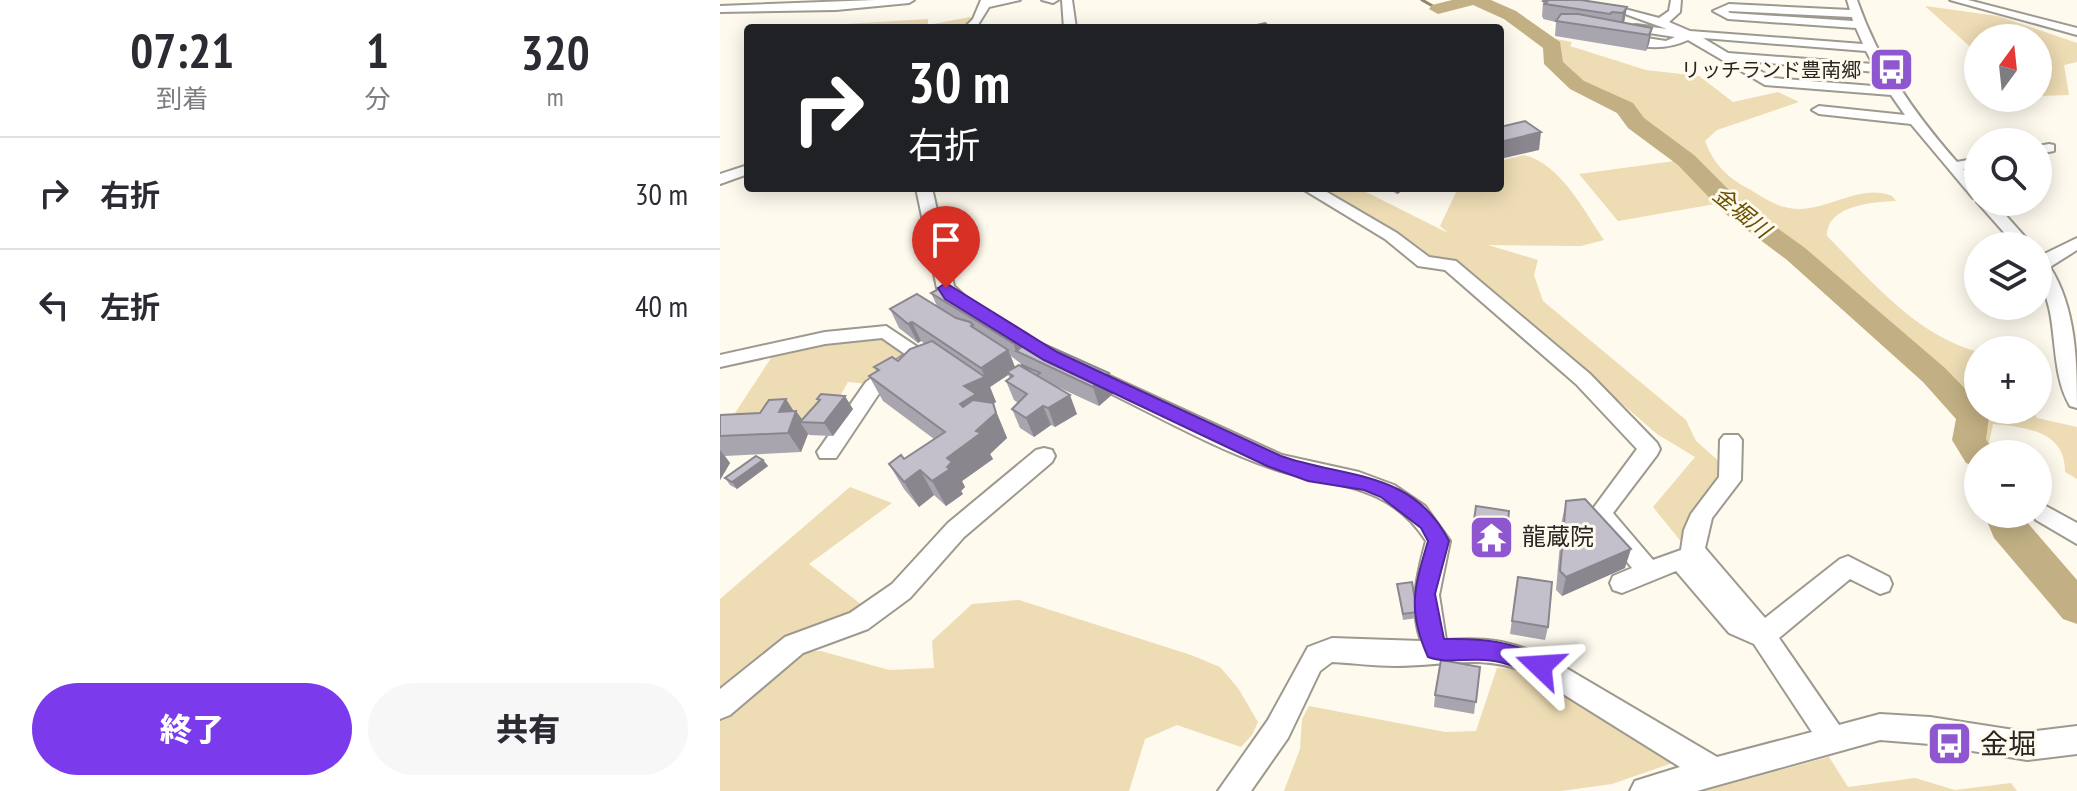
<!DOCTYPE html>
<html lang="ja">
<meta charset="utf-8">
<style>
:root{--surface:#fff;--page:#f7f7f7;--text:#2b2b33;--muted:#7c7c81;--line:#e1e1e2;--accent:#7c3aed}
body{margin:0;font-family:"PT Sans Narrow","Noto Sans JP",sans-serif;background:var(--page);color:var(--text);height:100vh;display:flex;flex-direction:column;font-size:30px;white-space:nowrap}
*{box-sizing:border-box;margin:0}
p{font-size:26px;color:var(--muted)}
.icon{flex:none;width:44px;height:44px;fill:none;stroke:currentColor;stroke-width:2;stroke-linecap:round;stroke-linejoin:round}
.map{position:relative;flex:1;overflow:hidden}
.details{display:flex;flex-direction:column;background:var(--surface);width:720px}
.details>*{flex:none}
.top-card{position:absolute;left:24px;top:24px;width:760px;height:168px;border-radius:8px;box-shadow:0 4px 20px #0003;background:#202124;color:#fff;overflow:hidden}
.needle{width:52px;rotate:15deg}
.buttons{position:absolute;left:1244px;top:24px;display:grid;gap:16px}
.buttons a{display:grid;place-items:center;width:88px;height:88px;border-radius:50%;background:var(--surface);box-shadow:0 4px 20px #0003;font-size:40px}
.pin{position:absolute;display:grid;place-items:center;width:68px;height:68px;color:#fff;margin:-82px -34px;border-radius:50% 50% 50% 0;rotate:-45deg;box-shadow:0 0 8px #0007}
.pin .icon{rotate:45deg}
.me{position:absolute;width:88px;margin:-44px;rotate:290deg;stroke-linejoin:round;filter:drop-shadow(0 0 6px #0008)}
.turn{display:flex;align-items:center;gap:28px;height:168px;padding:0 32px;font-size:36px}
.turn .icon{width:104px;height:104px;stroke-width:2.5}
.turn b{display:block;font-size:56px;line-height:68px}
.eta{display:flex;justify-content:space-evenly;align-items:center;height:136px;text-align:center}
.eta b{font-size:48px;font-weight:800;line-height:56px}
.button{display:flex;gap:16px;margin-top:auto;padding:16px 32px}
.button a{flex:1;height:92px;border-radius:48px;background:var(--accent);color:#fff;font-size:32px;font-weight:800;line-height:92px;text-align:center}
.button a+a{background:var(--page);color:var(--text)}
ul{padding:0;list-style:none}
li{display:flex;align-items:center;gap:24px;height:112px;padding:0 32px;border-top:2px solid var(--line)}
li div{flex:1}
li b{display:block;font-size:30px}
li em{font-style:normal}
main{display:flex;flex:1;min-height:0}
.map>svg:first-child{display:block}
.green{fill:#eddcb4}
.lines{fill:none;stroke-linecap:round;stroke-linejoin:round}
.stream{stroke:#948767;stroke-width:3}
.river{fill:#c2b084;fill-rule:evenodd}
.minor-casing{stroke:#9d998e;stroke-width:4}
.minor{fill:#fff;fill-rule:evenodd}
.wall{fill:#a9a5af;fill-rule:evenodd}
.shaded-wall{fill:#89868e}
.building{fill:#c4c0cb;stroke:#89868e;stroke-width:2}
.route{fill:#7c3aed;stroke:#51269a;stroke-width:2}
.labels{text-anchor:middle;stroke-width:6;stroke-linejoin:round;paint-order:stroke}
.far-poi-label{font-size:20px;fill:#282622;stroke:#fefaee;text-anchor:end}
.far-water-label{font-size:22px;font-style:italic;fill:#695000;stroke:#fefaee}
.poi-label{font-size:24px;fill:#282622;stroke:#fefaee;text-anchor:start}
.near-poi-label{font-size:28px;fill:#282622;stroke:#fefaee;text-anchor:start}
</style>
<main>
<section class="details">
<div class="eta">
<div><b>07:21</b><p>到着</p></div>
<div><b>1</b><p>分</p></div>
<div><b>320</b><p>m</p></div>
</div>
<ul>
<li><svg class="icon" aria-label="right" viewBox="0 0 24 24"><path d="M7 20v-9h11M14 6l5 5-5 5"/></svg><div><b>右折</b></div><em>30 m</em></li>
<li><svg class="icon" aria-label="left" viewBox="0 0 24 24"><path d="M17 20v-9H6M10 6l-5 5 5 5"/></svg><div><b>左折</b></div><em>40 m</em></li>
</ul>
<div class="button"><a>終了</a><a>共有</a></div>
</section>
<div class="map">
<svg width="1357" height="791" viewBox="0 0 1357 791">
<rect width="100%" height="100%" fill="#fefaee"/>
<g class="green">
<path d="M1205,6l73,10 79,27v19l-13,3 5,30 -31,1v-58h-60v16z"/>
<path d="M250,17h5l-9,11h-186l148,-9v6z"/>
<path d="M826,37l26,5 -2,4 76,24 53,6 34,26 45,-10 21,10 -82,28 -12,11c8,23 24,38 44,48 12,7 26,17 40,19 33,7 71,-26 103,-12l4,5c-23,1 -69,4 -69,35 45,45 87,98 151,116v58h53l6,8 40,9v52l-12,-7c1,-41 -40,-45 -72,-48l-4,19 5,11h-11l-9,-13 4,-26 -41,-42 -138,-121 -66,-48 -45,-45 -41,-31 -21,-22 -26,-10 -20,-12 -23,-21 -1,-19z"/>
<path d="M804,155c37,9 60,56 80,85l-23,6 -93,-1 50,15 -4,15 9,26 143,119 10,21 24,21 3,16 -40,66 -30,-37 42,-50 -38,-23 -200,-173 -28,-5 -113,-68h42l90,45 -8,-7 18,-38h42v-27z"/>
<path d="M962,160l39,43 -103,18 -39,-47z"/>
<path d="M163,337l26,17 -41,30 -20,-2 -13,23 -23,24 -90,4 51,-78 50,-14z"/>
<path d="M130,487l42,16 -83,61 57,44 -146,84v-93z"/>
<path d="M299,600l172,55 29,12 18,21 20,34 -6,13 -11,12 -64,-22 -32,14 -16,52h-409v-78l75,-61 26,-1 68,19 45,-2 -2,-27 40,-37z"/>
<path d="M777,668l44,3 140,89 -69,24 -51,7h-277l16,-42 2,-30 7,-13 136,26 31,-1z"/>
<path d="M1109,757l19,30 67,-9 40,12 56,-7 6,8h-313z"/>
</g>
<g class="lines">
<path class="stream" d="M702,0l16,9"/>
<g class="river">
<path d="M732,0h39l25,11 44,31 3,20 21,19 49,22 11,15 50,37 47,47 64,46 140,120 33,34v8h7l4,7 -3,22 9,15h-17v13l-12,-4 -14,-23 4,-21 -33,-37 -136,-122 -64,-48 -45,-47 -50,-37 -11,-15 -47,-24 -26,-25 -1,-16 -39,-29 -31,-14 -35,9 -9,-5 3,-4z"/>
<path d="M1264,514h36l57,66v44l-14,-5 -69,-81z"/>
</g>
<defs>
<g id="minor">
<path d="M155,0h39l-5,3 -73,7 -116,2v-6z"/>
<path d="M261,0h39l-31,7 -13,21h-12l9,-9z"/>
<path d="M322,0h16l-5,3z"/>
<path d="M342,0h10l4,28h-12z"/>
<path d="M951,0h10l-1,12 -11,10 21,9 173,13 -7,-16 -128,-9 -15,-8 16,-7 121,6 -3,-10h10c22,63 56,112 100,162l21,-4v8l-15,3 15,17v14l-5,-2 -62,-74 -92,-10 -7,-4 7,-4 86,9 -14,-20 -126,-10 -77,-45c-19,9 -47,11 -66,-2l2,-10 12,-3 31,4 -50,-18v-4l42,11 10,-7zM1008,11l124,6 1,4 -123,-8zM914,31h2l39,6 -9,4 -33,-5zM983,38l163,13 7,13 -145,-11zM1022,61l135,11 9,15 -113,-9z"/>
<path d="M1230,0h18l109,28v7z"/>
<path d="M1329,144l5,1v6l-16,3v-8z"/>
<path d="M28,165v9l-28,10v-10z"/>
<path d="M196,188h16l22,98 17,16 -3,4h-12l-19,-18z"/>
<path d="M581,188h19l77,45 32,24 27,4 134,113 67,69 3,6 -3,6 -44,58 40,47 28,-10 3,-20 7,-16 28,-37 1,-37 4,-5h14l4,5 -1,40 -29,38 -7,30 60,70 75,-59 8,-3 41,21 3,7 -3,7 -9,3 -30,-15 -71,59 60,87 41,-11 50,3 97,15 50,-6v28l-50,6 -97,-16 -50,-4 -183,51h-67l5,-10 45,-14 -149,-93c-47,-21 -87,-8 -136,-8 -21,0 -42,-3 -63,-4l-12,9 -32,67 -37,53h-33l50,-71 40,-73 24,-9 89,3c-12,-35 -4,-66 5,-100 -12,-19 -28,-34 -49,-44 -33,-16 -71,-16 -106,-29 -65,-23 -126,-59 -188,-88l-3,-5 3,-5h14l185,85 77,17 35,13 31,21 25,35 -11,54 7,45c42,-3 64,1 103,18l168,99 95,-25 -58,-88 -25,-11 -53,-62 -54,22 -9,-3 -3,-7 3,-7 19,-8 -43,-54 48,-65 -61,-65 -131,-114 -27,-4 -33,-27z"/>
<path d="M1257,202h17l39,44h-17z"/>
<path d="M1357,238v12l-27,17c26,41 27,94 27,141l-7,-2c-16,-27 -14,-63 -20,-94 -4,-19 -12,-35 -12,-55z"/>
<path d="M166,326l42,28 -48,38 -44,66h-16l-3,-6 49,-70 39,-28 -23,-16 -57,6 -105,23v-12l105,-23z"/>
<path d="M324,448l8,2 3,6 -3,6 -88,75 -54,61 -42,31 -65,24 -73,62 -10,4v-30l65,-52 65,-24 42,-29 56,-61 88,-73z"/>
<path d="M1324,505l33,18v21l-41,-24 -3,-6h5v-7z"/>
</g>
</defs>
<use href="#minor" class="minor-casing"/>
<use href="#minor" class="minor"/>
</g>
<g class="wall">
<path d="M823,1l84,6 -3,16 28,5 -3,16 -3,7 -91,-15 1,-14 -13,-3v-2h-1z"/>
<path d="M667,188h20l-10,6z"/>
<path d="M211,293l100,47 84,52 -16,14 -50,-23 28,31 -22,13 -4,-2 -17,12 -14,-9 -8,-19 6,-6 -4,-3 -8,-19 4,-3 -2,-3 -18,12 6,15 -3,2 14,34 -17,16 3,5 -31,22 3,6 -4,4 2,3 -17,12 -12,-11 -15,12 -15,-18 -15,-25 15,-5 30,-20 -51,-38 -14,-25 8,-4 -3,-5 24,-6 27,-17 -4,-3 -3,2 -19,-15 -9,-19 47,-3zM291,356l9,7 1,2 -6,2z"/>
<path d="M97,399l36,10 -20,27 -24,-1 -1,-1 -7,18 -76,4 5,7 -10,17v-65l74,-4 8,9 17,-18z"/>
<path d="M43,460l5,6 -31,23 -7,-4 -5,-7z"/>
<path d="M846,501l59,67 -63,28 -6,-6 6,-70z"/>
<path d="M789,511l-4,33 -8,-1 -1,6 -15,-2 1,-6 -10,-1 1,-13z"/>
<path d="M798,577l30,50 -3,13 -35,-6z"/>
<path d="M677,584l20,28v6l-14,2z"/>
<path d="M760,667l-6,47 -40,-7 1,-12z"/>
</g>
<g class="shaded-wall">
<path d="M907,7l-3,15 -4,9 3,-18z"/>
<path d="M932,28l-3,16 -3,7 3,-16z"/>
<path d="M821,132l-2,18 -39,9v-17z"/>
<path d="M677,188h10l-10,6z"/>
<path d="M192,322l9,19 -3,2 -10,-19z"/>
<path d="M308,334l8,19 -20,-2 -3,-8z"/>
<path d="M288,350l8,20 -9,2 1,3 -18,12 6,15 -3,2 14,34 -17,16 3,5 -31,22 3,6 -4,4 2,3 -17,12 -14,-25 15,-14v-9l29,-27 -16,-27 4,-18 21,-9 -4,-9z"/>
<path d="M389,373l6,19 -16,14 -6,-19z"/>
<path d="M350,395l7,19 -22,13 -7,-19z"/>
<path d="M125,396l8,13 -20,27 -9,-13z"/>
<path d="M66,399l9,14 1,-2 8,11h-4l8,12 -7,18 -13,-19 -9,-21z"/>
<path d="M323,406l8,19 -17,12 -8,-19z"/>
<path d="M0,450l10,13 -10,17z"/>
<path d="M43,460l5,6 -31,23 -5,-7z"/>
<path d="M200,470l14,25 -15,12 -15,-25z"/>
<path d="M911,549l-6,19 -63,28 4,-19z"/>
</g>
<g class="building">
<path d="M824,0h37l46,7 -4,6 -11,-1 -2,2 -65,-10 2,-2 -4,-1z"/>
<path d="M841,14h17l74,14 -3,7 -93,-14z"/>
<path d="M545,23l6,5h-27z"/>
<path d="M805,121l16,11 -41,10v-15z"/>
<path d="M226,285l82,49 -15,9 -82,-50z"/>
<path d="M197,294l39,24 14,4 3,3 -2,1 37,24 -27,18 -69,-46 -4,2 -18,-15z"/>
<path d="M313,339l76,34 -16,14 -77,-36z"/>
<path d="M212,341l53,36 -21,9 12,8 -16,10 3,3 10,-7 20,3 3,10 -20,18 5,2 -34,25 5,4 -5,5 3,2 -18,12 -12,-11 -16,12 -15,-18 12,-9 3,4 41,-27 -76,-56 10,-6 -5,-3 18,-10 6,4 12,-12z"/>
<path d="M299,365l51,30 -22,13 -5,-2 -17,12 -14,-9 15,-15 -21,-13 7,-5 -6,-4z"/>
<path d="M302,365l18,8 -3,2 -16,-9z"/>
<path d="M101,394l24,2 -21,27 -24,-1 20,-22 -3,-1z"/>
<path d="M66,399l-7,13 17,-1 -8,22 -68,3v-21l40,-2 9,-13z"/>
<path d="M36,456l7,4 -31,22 -7,-4z"/>
<path d="M865,499l46,50 -65,28 -6,-6 6,-70z"/>
<path d="M756,506l33,5 -2,21 -8,-2 -1,6 -16,-2 1,-6 -10,-1z"/>
<path d="M798,577l34,5 -4,45 -36,-6z"/>
<path d="M692,582l5,30 -14,2 -6,-30z"/>
<path d="M721,660l39,7 -4,35 -41,-7z"/>
</g>
<path class="route" d="M226,283l111,69 224,104c65,23 131,13 168,85l-14,53 9,45c42,-1 66,3 104,19l4,8 -4,8 -8,3c-18,-7 -35,-16 -55,-17 -18,-2 -39,4 -57,-3 -21,-47 -14,-69 0,-116l-7,-13 -40,-31 -17,-7 -56,-9 -41,-15 -223,-106 -99,-61 -7,-11z"/>
<defs>
<symbol id="bus-square" viewBox="-11 -11 22 22"><rect x="-9" y="-9" width="18" height="18" rx="4" fill="#8e57cf" stroke="#fefaee"/><path d="M-5-6H5V4H4V6H2V4H-2V6H-4V4H-5ZM-3.5-4V0h7V-4ZM-3.5 1.2v1.5H-2V1.2ZM2 1.2v1.5H3.5V1.2Z" fill="#fff"/></symbol>
<symbol id="temple-square" viewBox="-11 -11 22 22"><rect x="-9" y="-9" width="18" height="18" rx="4" fill="#8e57cf" stroke="#fefaee"/><path d="M0-6L5-2H3V0L6.5 2.5H4V6H1.5V3h-3V6H-4V2.5H-6.5L-3 0V-2H-5Z" fill="#fff"/></symbol>
</defs>
<g fill-rule="evenodd">
<use href="#bus-square" x="1146" y="44" width="51" height="51"/>
<use href="#temple-square" x="746" y="512" width="51" height="51"/>
<use href="#bus-square" x="1204" y="718" width="51" height="51"/>
</g>
<g class="labels">
<g class="far-poi-label">
<text x="1141" y="77">リッチランド豊南郷</text>
</g>
<g class="far-water-label">
<text transform="translate(1022 212) rotate(39)" y="8">金堀川</text>
</g>
<g class="poi-label">
<text x="802" y="545">龍蔵院</text>
</g>
<g class="near-poi-label">
<text x="1260" y="754">金堀</text>
</g>
</g>
</svg>
<div class="buttons">
<a><svg class="needle" viewBox="-14 -14 28 28"><path d="M0-13l5 13h-10z" fill="#e53935"/><path d="M0 13l5-13h-10z" fill="#7c7c81"/></svg></a>
<a><svg class="icon" aria-label="search" viewBox="0 0 24 24"><circle cx="10" cy="10" r="6"/><path d="M15 15l6 6"/></svg></a>
<a><svg class="icon" aria-label="layers" viewBox="0 0 24 24"><path d="M12 4l9 5-9 5-9-5zM3 14l9 5 9-5"/></svg></a>
<a>+</a>
<a>−</a>
</div>
<div class="pin" style="left:226px;top:288px;background:#d93025"><svg class="icon" aria-label="arrive" viewBox="0 0 24 24"><path d="M6 21V4h12l-3 4 3 4H6"/></svg></div>
<svg class="me" style="left:820px;top:666px" viewBox="-20 -20 40 40"><path d="M0-17L14 15 0 8-14 15z" fill="#7c3aed" stroke="#fff" stroke-width="4"/></svg>
<div class="top-card">
<div class="turn"><svg class="icon" aria-label="right" viewBox="0 0 24 24"><path d="M7 20v-9h11M14 6l5 5-5 5"/></svg><div><b>30 m</b>右折</div></div>
</div>
</div>
</main>
